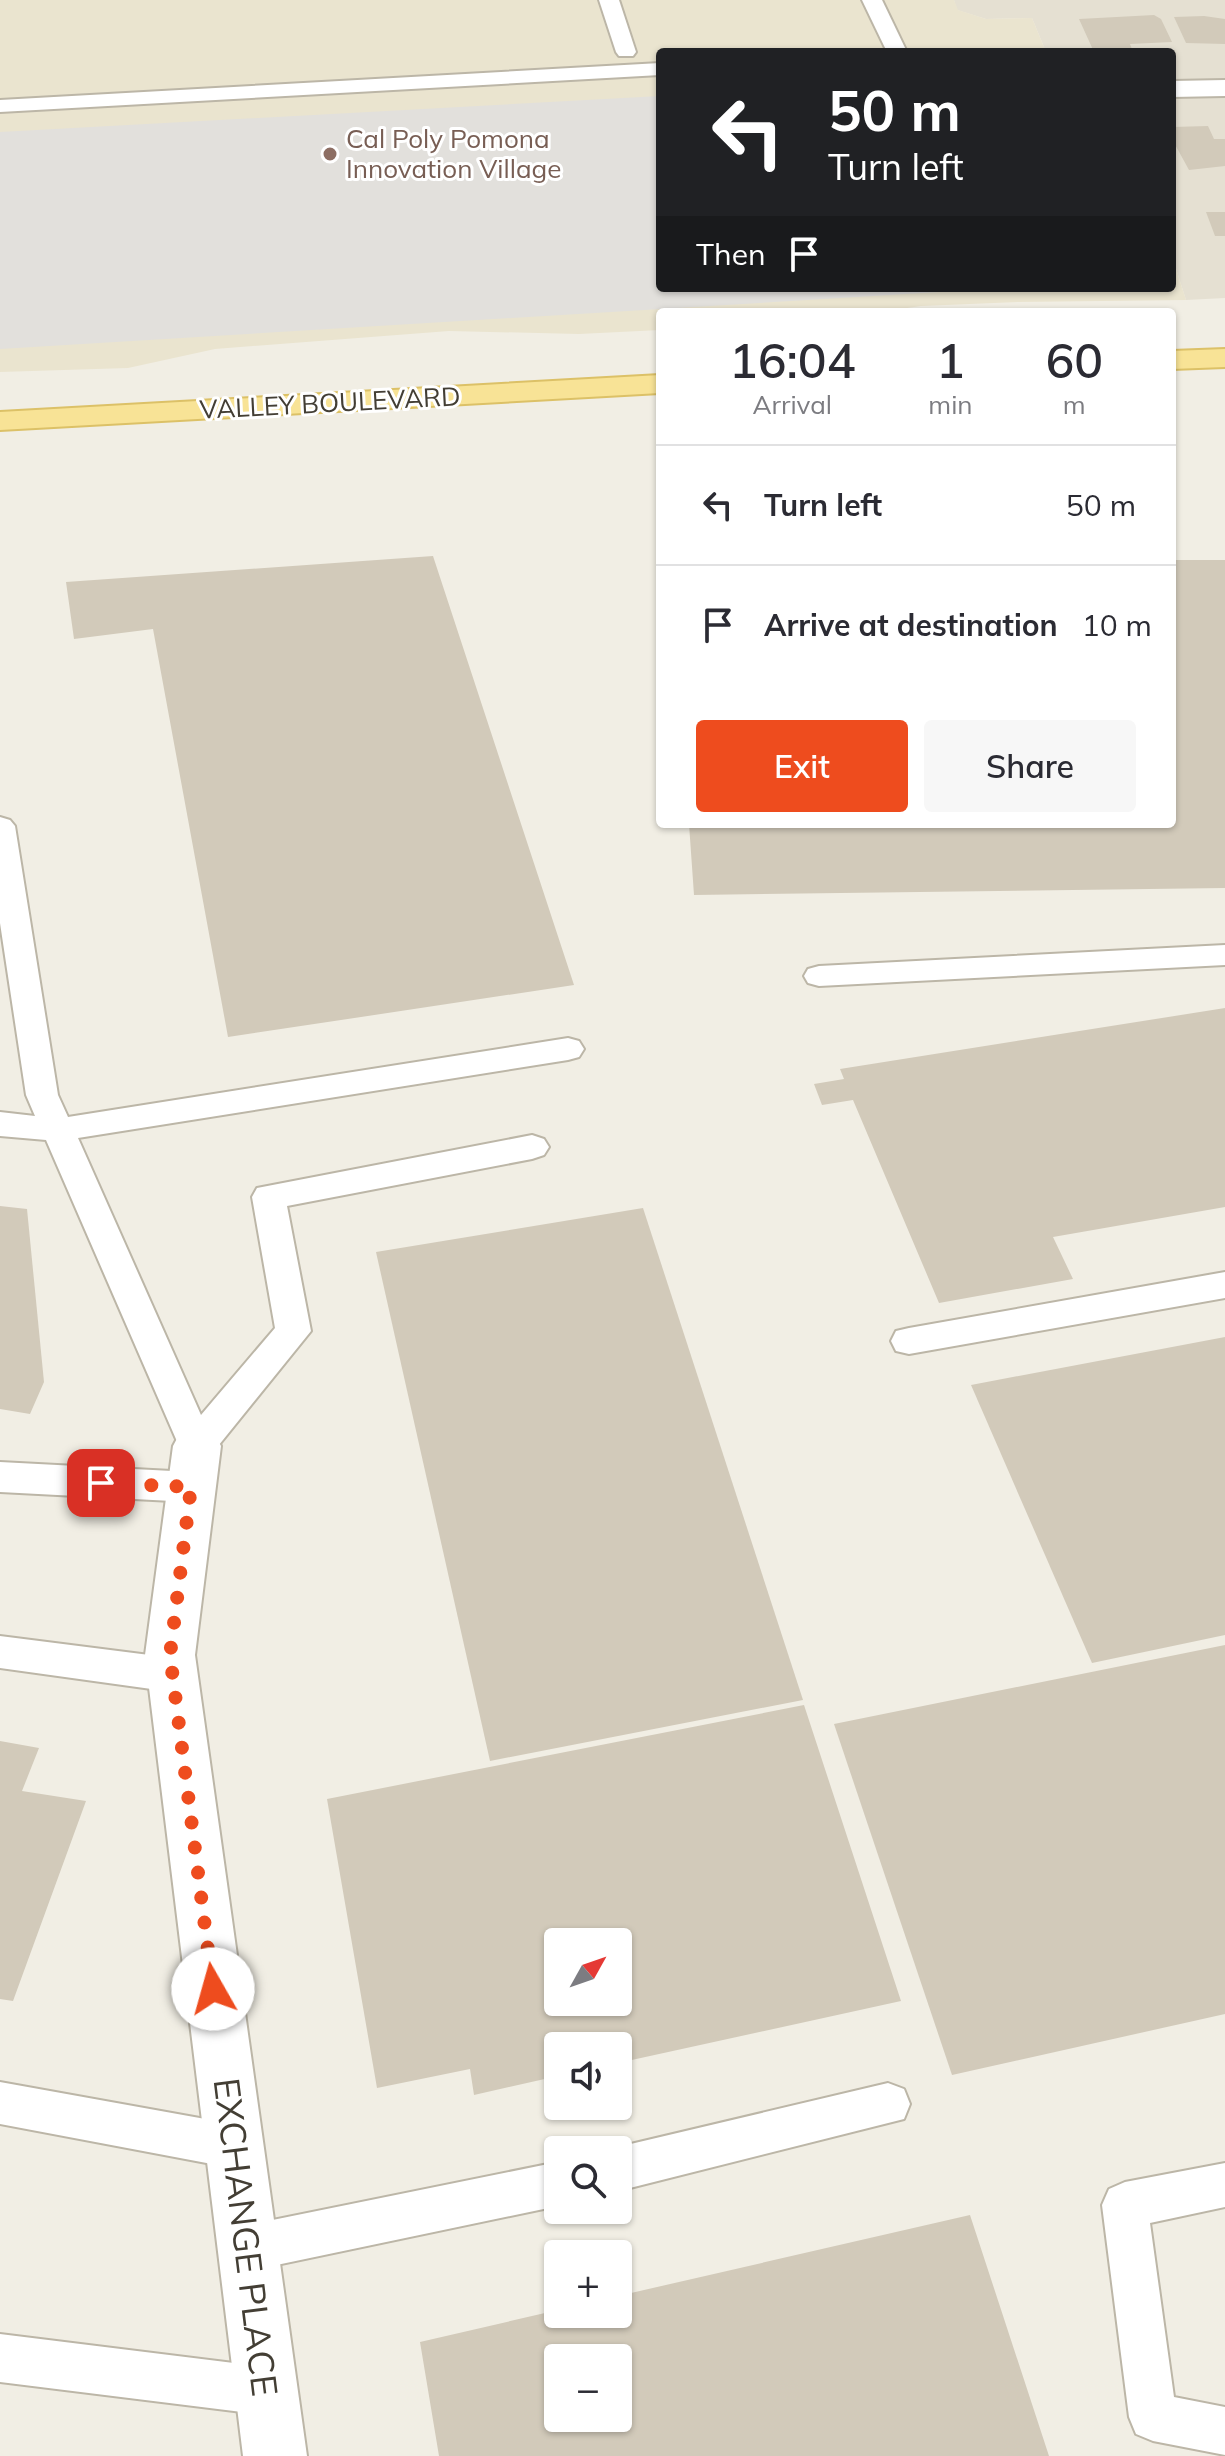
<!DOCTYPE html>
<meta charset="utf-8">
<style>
:root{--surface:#fff;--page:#f7f7f7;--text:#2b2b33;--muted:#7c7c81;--line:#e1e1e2;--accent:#ee4c1e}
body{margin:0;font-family:Mulish,sans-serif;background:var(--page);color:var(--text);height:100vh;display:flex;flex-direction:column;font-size:30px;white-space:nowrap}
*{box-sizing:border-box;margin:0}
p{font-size:26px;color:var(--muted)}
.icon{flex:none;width:44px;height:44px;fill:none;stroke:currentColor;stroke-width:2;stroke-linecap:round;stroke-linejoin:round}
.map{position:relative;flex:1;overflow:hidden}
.panel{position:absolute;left:656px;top:308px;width:520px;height:520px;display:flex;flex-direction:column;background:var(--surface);border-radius:8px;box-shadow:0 2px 6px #0004}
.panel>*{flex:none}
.guide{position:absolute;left:656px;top:48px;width:520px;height:244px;border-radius:8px;box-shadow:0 2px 6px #0004;background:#202124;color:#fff;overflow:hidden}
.needle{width:52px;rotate:50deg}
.buttons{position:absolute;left:544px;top:1928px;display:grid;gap:16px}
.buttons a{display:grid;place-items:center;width:88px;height:88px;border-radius:8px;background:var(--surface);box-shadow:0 2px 6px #0004;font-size:40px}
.pin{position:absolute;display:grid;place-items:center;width:68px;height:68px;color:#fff;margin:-34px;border-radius:16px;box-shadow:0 4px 12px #0006}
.me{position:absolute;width:88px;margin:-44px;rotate:353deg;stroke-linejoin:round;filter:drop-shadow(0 0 6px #0008)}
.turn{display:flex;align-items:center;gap:28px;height:168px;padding:0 40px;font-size:36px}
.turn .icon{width:104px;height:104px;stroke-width:2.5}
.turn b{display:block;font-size:56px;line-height:68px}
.then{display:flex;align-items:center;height:76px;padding:0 40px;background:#0003;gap:16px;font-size:30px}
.eta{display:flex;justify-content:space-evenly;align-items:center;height:136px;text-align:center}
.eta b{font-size:48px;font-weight:600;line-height:56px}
.cta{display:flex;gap:16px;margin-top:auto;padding:16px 40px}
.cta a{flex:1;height:92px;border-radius:8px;background:var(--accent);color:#fff;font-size:32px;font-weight:600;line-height:92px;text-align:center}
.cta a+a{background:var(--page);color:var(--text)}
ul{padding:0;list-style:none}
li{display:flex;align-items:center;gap:24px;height:120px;padding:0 40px;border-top:2px solid var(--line)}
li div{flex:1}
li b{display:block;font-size:30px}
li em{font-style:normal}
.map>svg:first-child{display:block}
.residential{fill:#e5e0d2}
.education{fill:#eae4cf}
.parking{fill:#e2e0dc}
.building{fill:#d2caba;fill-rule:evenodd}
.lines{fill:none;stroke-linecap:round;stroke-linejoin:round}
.service-casing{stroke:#bcb6a7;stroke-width:4}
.minor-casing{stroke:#bcb6a7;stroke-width:4}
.primary-casing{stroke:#dcc167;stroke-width:4}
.service{fill:#fff;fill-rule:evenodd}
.minor{fill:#fff;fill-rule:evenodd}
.primary{fill:#f8e396;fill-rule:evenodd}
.route{stroke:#ee4c1e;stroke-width:14;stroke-dasharray:0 25.2}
.education-dot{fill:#8d6e63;stroke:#fff;stroke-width:3}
.labels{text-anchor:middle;stroke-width:6;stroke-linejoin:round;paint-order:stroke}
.far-education-label{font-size:26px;fill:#785e54;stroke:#fff;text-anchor:start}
.far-street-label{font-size:26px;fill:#433e34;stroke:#fff}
.near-street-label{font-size:36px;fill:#433e34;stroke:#fff}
</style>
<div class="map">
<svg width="1225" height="2456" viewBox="0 0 1225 2456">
<rect width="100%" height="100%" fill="#f1eee4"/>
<path class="residential" d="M954,0h271v298l-39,2 -14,-44v-204h-126l-14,-34 -46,1 -29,-9z"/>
<path class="education" d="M0,0h954l4,10 28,9 46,-1 14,34h-386v236h512v-32l14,44 -168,2 -97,4 -42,6h-219v18l-81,4 -130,-3 -234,18 -87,19 -128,4z"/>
<path class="parking" d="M660,96v192h345l-1005,61v-217z"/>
<g class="building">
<path d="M1154,15l7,4 11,23 -42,2 3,8h-39l-15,-33z"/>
<path d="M1204,16l21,3v25l-39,-1 -12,-26z"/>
<path d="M1208,126l6,13h11v27l-36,4 -17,-31v-12z"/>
<path d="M1206,212h19v24h-10z"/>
<path d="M433,556l141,429 -346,52 -75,-408 -79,10 -8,-57z"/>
<path d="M1172,560h53v328l-531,7 -5,-71h483z"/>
<path d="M1225,1008v199l-172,30 20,42 -134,24 -86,-203 -31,5 -8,-21 30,-5 -4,-10z"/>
<path d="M0,1206l27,3 17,173 -14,32 -30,-5z"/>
<path d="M643,1208l160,492 -313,61 -114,-509z"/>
<path d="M1225,1337v298l-133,28 -121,-278z"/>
<path d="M1225,1645v369l-273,61 -118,-351z"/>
<path d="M804,1705l97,296 -283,62v-17h-60v30l-84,19 -4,-26 -93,19 -50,-289zM558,1942h60v60h-60z"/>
<path d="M0,1741l39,7 -17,43 64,10 -73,200 -13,-2z"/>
<path d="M970,2215l79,241h-610l-19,-114 138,-32v4h60v-18zM558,2358h60v60h-60z"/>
</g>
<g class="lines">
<defs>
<g id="service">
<path d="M599,0h20l17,52 -3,4h-14l-3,-4z"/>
<path d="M862,0h20l25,52h-20z"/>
<path d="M660,63v12l-660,37v-12z"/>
<path d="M0,817l10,3 5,6 43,269 10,22 500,-79 11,3 5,8 -5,8 -11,3 -490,78 123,277 74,-87 -23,-131 5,-9 275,-53 12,4 5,8 -5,8 -12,4 -245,47 24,125 -101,125 -13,4 -13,-4 -5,-10 -133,-306 -46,-4v-24l35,4 -9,-21 -26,-172z"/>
<path d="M1225,945v20l-406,21 -11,-3 -4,-7 4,-7 11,-3z"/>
<path d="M1225,1272v26l-316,56 -13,-3 -5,-10 5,-10 13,-3z"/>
<path d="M0,1462l191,10 13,5 6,10 -6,10 -13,5 -191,-10z"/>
<path d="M0,1636l173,22 14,5 6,12 -6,12 -14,5 -173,-24z"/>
<path d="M0,2082l233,42 16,6 7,16 -7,16 -16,6 -233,-44z"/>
<path d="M888,2083l16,6 6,15 -6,15 -286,72v-41h-8l8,-3z"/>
<path d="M558,2162v44l-310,65 -16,-7 -7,-16 7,-16 16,-7z"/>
<path d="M1225,2163v44l-75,16 24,174 51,10v48l-72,-14 -17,-7 -7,-17 -27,-212 7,-16 16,-7z"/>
<path d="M0,2334l266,33 17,7 7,17 -7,17 -17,7 -266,-33z"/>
</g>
<g id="minor">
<path d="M1225,80v16l-53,1v-16z"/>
<path d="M197,1427l17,6 7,13 -26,209 112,801h-64l-98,-801 28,-209 7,-13z"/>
</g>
<g id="primary">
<path d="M1225,349v18l-53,2v-18z"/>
<path d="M660,375v18l-660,37v-18z"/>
</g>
</defs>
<use href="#service" class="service-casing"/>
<use href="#minor" class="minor-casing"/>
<use href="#primary" class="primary-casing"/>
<use href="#service" class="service"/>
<use href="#minor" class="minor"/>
<use href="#primary" class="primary"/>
</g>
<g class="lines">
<path class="route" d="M101,1483l90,4 -21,168 43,334"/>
</g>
<circle class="education-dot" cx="330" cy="154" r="8"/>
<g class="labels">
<g class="far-education-label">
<text x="346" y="148">Cal Poly Pomona<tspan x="346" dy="30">Innovation Village</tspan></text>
</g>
<g class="far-street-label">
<text transform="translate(330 403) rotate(-3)" y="9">VALLEY BOULEVARD</text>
</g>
<g class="near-street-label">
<text transform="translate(246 2237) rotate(83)" y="13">EXCHANGE PLACE</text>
</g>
</g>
</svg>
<div class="buttons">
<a><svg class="needle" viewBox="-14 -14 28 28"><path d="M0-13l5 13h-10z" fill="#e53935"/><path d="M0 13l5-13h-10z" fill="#7c7c81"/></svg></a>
<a><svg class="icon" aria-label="sound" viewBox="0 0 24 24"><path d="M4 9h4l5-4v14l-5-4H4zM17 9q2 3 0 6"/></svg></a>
<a><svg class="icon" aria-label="search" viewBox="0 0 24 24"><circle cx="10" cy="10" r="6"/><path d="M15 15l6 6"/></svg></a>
<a>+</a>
<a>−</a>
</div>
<div class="pin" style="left:101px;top:1483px;background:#d93025"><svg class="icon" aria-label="arrive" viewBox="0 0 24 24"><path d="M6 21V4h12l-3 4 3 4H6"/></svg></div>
<svg class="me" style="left:213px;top:1989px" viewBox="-20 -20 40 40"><circle r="19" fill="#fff"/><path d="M0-13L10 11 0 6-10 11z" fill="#ee4c1e"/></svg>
<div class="guide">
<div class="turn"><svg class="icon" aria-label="left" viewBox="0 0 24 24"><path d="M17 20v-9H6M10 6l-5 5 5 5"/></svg><div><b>50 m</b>Turn left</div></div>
<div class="then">Then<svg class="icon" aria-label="arrive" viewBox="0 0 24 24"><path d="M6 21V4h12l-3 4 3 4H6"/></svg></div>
</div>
<section class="panel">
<div class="eta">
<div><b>16:04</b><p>Arrival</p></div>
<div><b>1</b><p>min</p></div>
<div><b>60</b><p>m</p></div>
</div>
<ul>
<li><svg class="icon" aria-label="left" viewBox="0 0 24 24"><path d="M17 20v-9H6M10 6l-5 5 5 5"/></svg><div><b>Turn left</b></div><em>50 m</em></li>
<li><svg class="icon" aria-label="arrive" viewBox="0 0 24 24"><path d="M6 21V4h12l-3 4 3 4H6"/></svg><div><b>Arrive at destination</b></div><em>10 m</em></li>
</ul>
<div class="cta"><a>Exit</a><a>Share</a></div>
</section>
</div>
